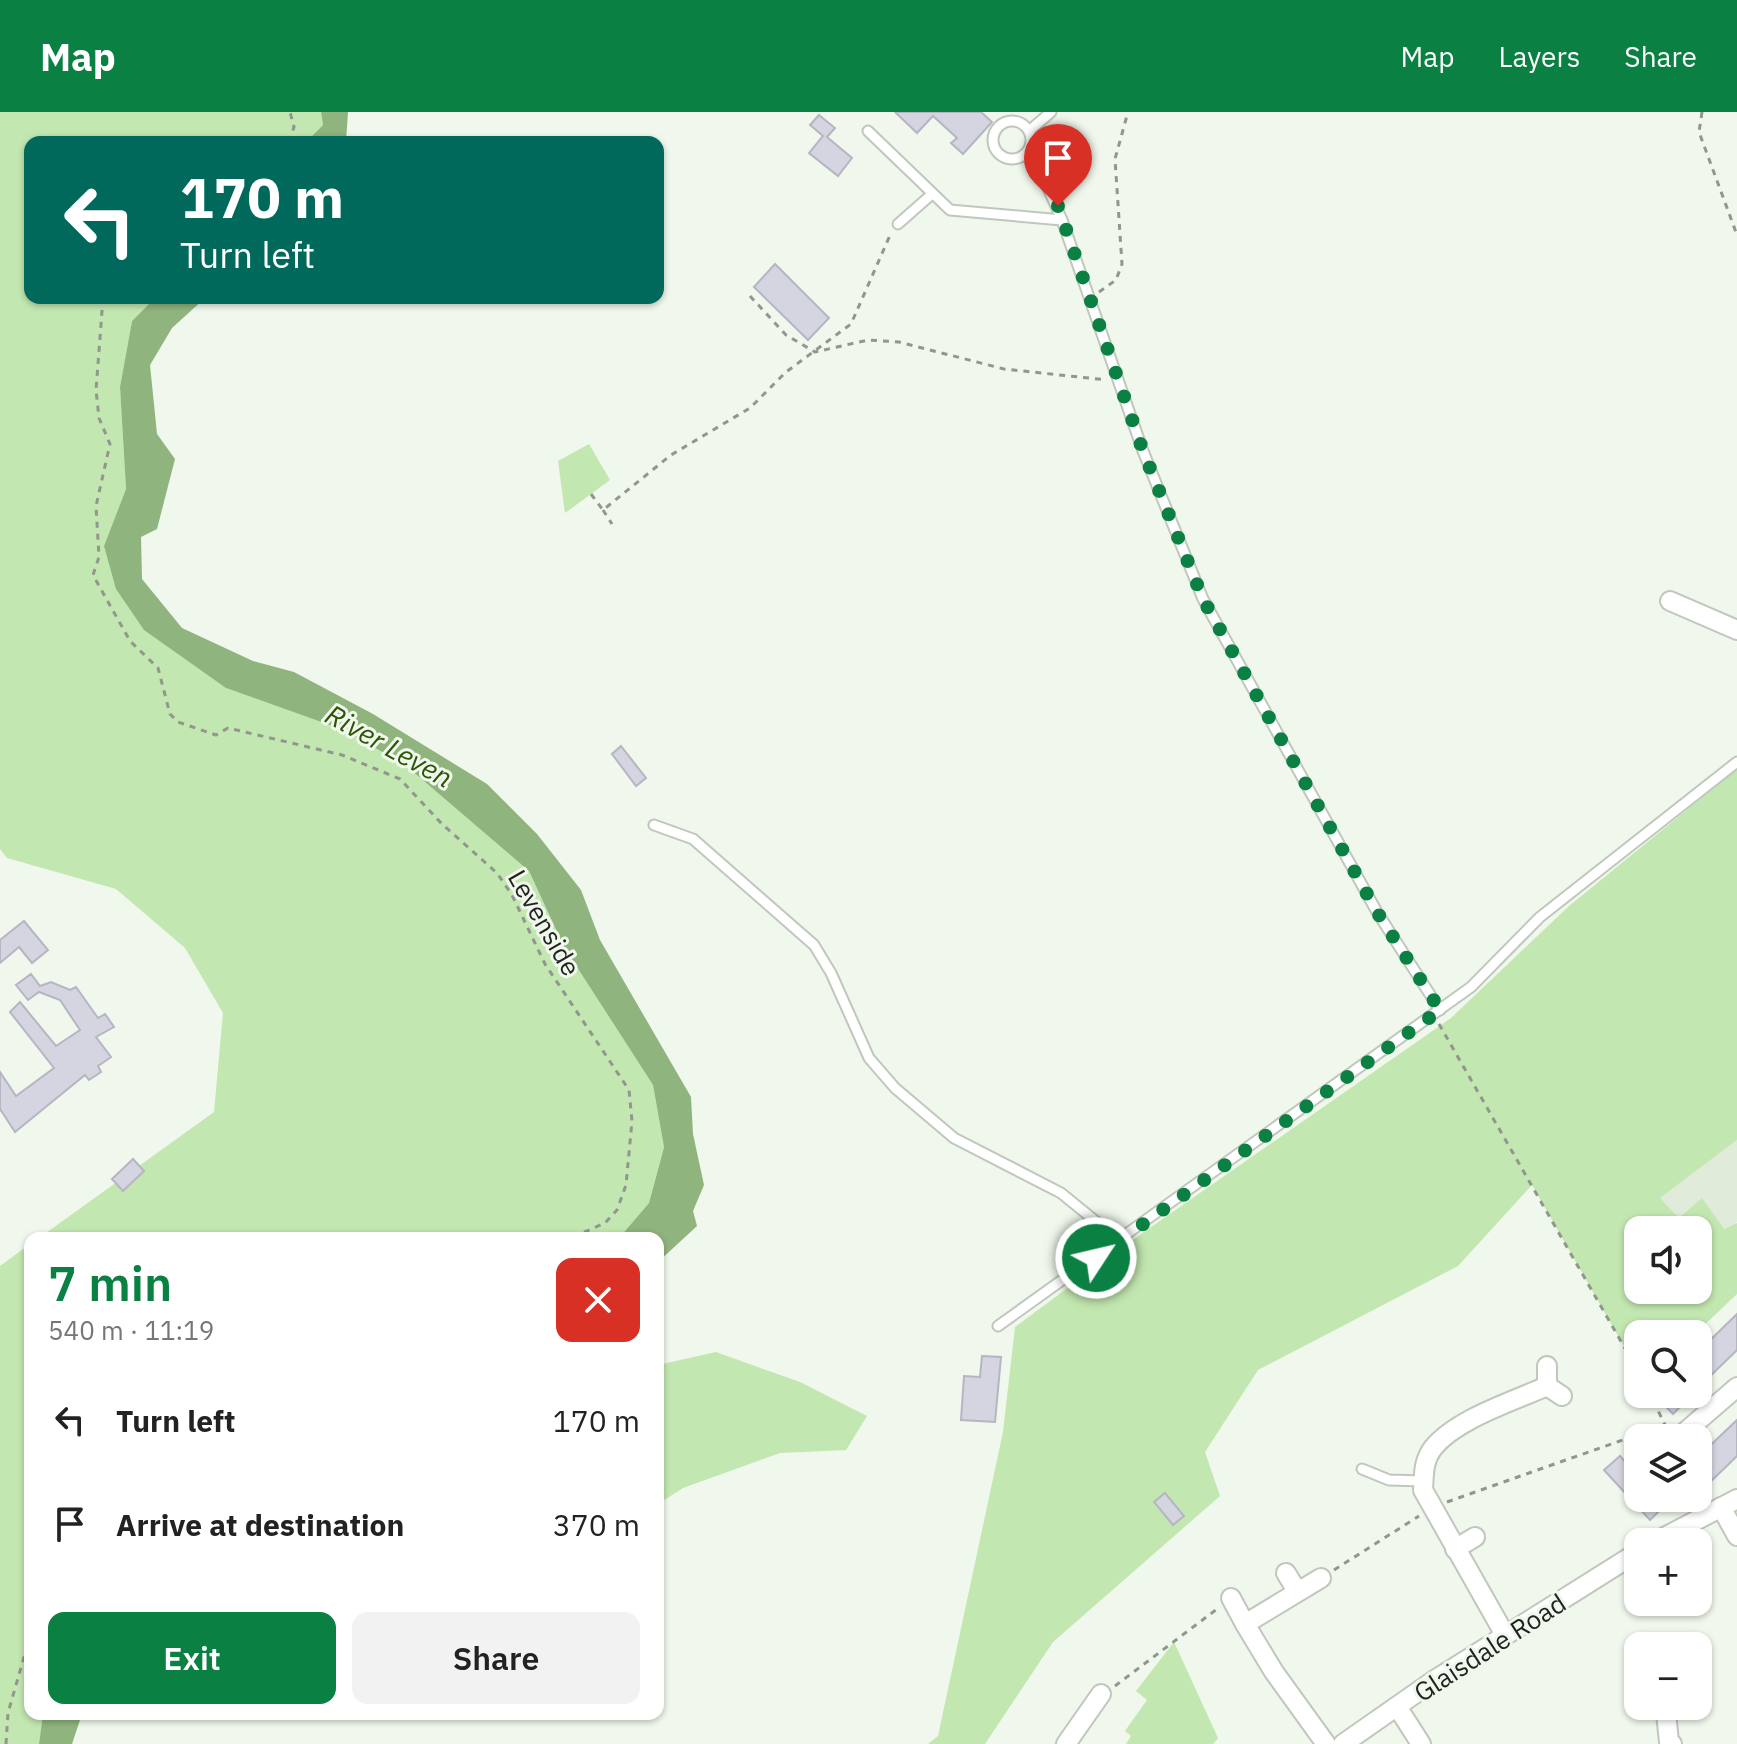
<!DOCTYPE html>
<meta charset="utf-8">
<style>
:root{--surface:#fff;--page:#f2f2f2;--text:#222;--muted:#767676;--accent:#0b8043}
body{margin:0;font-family:"IBM Plex Sans",sans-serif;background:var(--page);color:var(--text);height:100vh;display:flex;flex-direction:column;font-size:30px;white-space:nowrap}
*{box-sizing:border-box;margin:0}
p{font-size:26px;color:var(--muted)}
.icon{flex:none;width:44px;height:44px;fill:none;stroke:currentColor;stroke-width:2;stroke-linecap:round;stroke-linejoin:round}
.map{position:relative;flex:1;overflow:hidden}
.sheet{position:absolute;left:24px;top:1120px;width:640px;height:488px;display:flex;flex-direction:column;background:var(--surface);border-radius:16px;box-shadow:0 2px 6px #0004}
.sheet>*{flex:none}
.guide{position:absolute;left:24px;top:24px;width:640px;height:168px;border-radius:16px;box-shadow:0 2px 6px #0004;background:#00695c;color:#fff;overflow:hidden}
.controls{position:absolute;left:1624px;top:1104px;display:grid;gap:16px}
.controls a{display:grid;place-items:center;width:88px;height:88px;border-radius:16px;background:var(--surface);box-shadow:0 2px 6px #0004;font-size:40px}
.pin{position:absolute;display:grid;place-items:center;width:68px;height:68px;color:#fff;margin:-82px -34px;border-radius:50% 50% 50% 0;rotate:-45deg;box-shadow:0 0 8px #0007}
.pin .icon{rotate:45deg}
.me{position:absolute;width:88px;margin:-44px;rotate:55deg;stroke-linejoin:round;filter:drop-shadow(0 0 6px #0008)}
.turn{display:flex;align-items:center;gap:28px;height:168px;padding:0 24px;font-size:36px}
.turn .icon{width:104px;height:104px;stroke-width:2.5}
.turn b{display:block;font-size:56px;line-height:68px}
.round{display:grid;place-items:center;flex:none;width:84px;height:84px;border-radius:16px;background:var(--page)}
.head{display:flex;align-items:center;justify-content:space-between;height:136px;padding:0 24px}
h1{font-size:48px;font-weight:600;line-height:60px;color:var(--accent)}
.cta{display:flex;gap:16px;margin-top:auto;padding:16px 24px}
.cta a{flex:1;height:92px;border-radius:16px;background:var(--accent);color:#fff;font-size:32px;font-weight:600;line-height:92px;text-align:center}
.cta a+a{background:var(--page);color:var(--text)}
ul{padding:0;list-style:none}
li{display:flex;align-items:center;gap:24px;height:104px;padding:0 24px}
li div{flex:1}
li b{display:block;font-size:30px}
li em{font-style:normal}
header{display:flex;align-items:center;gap:48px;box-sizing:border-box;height:112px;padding:0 40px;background:var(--accent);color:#fff}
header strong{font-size:38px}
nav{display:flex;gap:44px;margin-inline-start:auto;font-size:28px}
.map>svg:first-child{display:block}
.built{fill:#e0ebda}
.green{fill:#c3e7b0;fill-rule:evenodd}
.water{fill:#90b47d}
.building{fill:#d5d5e1;stroke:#b5b6c2;stroke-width:2}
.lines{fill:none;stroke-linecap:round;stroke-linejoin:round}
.lane-casing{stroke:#c0c7bc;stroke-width:13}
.street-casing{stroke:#c0c7bc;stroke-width:22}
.path{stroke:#91968e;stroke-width:3;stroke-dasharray:6 6;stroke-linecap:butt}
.lane{stroke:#fff;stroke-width:9}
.street{stroke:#fff;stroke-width:18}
.route{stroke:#0b8043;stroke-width:14;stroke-dasharray:0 25.2}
.labels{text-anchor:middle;stroke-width:6;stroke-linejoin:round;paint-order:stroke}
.street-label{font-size:26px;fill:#1f221e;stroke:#f0f7ec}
.water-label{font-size:28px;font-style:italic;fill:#2c5605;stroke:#f0f7ec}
</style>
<header>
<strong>Map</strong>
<nav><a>Map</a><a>Layers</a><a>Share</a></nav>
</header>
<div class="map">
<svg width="1737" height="1632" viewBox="0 0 1737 1632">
<rect width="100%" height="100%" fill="#f0f7ec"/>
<path class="built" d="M1737,1028v82l-12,7 -46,-11 -19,-20z"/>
<g class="green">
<path d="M0,0h321l2,13 -17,17h-276v156h125l-23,23 -12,66 6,102 -22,57 122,142 115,41 63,35 125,107 35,76 89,138 11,61 -15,57 -30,35h-580l175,-126 9,-99 -38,-65 -69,-59 -109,-31 -7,-9z"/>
<path d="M589,332l21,36 -45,33 -7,-52z"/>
<path d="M1737,657v371l-77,58 19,20 23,-20 22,31 13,-6v71l-42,40h-57v37l-106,-186 -74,81 -200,104 -53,82 15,44 -167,146 -68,102h-57l10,-8 65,-304 12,-105 116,-86 320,-223 118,-112zM1638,1118h60v60h-60z"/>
<path d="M30,1132v470h13l-4,30h-39v-478z"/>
<path d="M716,1240l84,30 67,34 -21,34 -66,3 -97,35 -25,16v-139z"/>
<path d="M1174,1530l44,96 -5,6h-87l5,-8 -6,-5 22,-31 -11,-9z"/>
</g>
<g class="water">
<path d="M321,0h27l-2,30h-40l17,-17z"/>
<path d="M155,186h50l-33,30 -22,37 7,69 18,25 -18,70 -16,8 1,42 40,49 71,33 41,11 79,42 114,70 50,50 44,56 19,50 91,157 2,37 11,51 -11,26 4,15 -39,36v-24h-39l30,-35 15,-56 -11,-62 -89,-138 -35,-76 -125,-107 -63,-35 -115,-41 -82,-58 -28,-41 -12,-43 22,-57 -6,-102 12,-66z"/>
<path d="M43,1602h39l-10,30h-33z"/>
</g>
<g class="building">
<path d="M895,0h86l11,10 -29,32 -12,-11 6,-5 -24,-22 -16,17z"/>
<path d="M819,3l16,13 -8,9 25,21 -14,18 -29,-23 14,-17 -13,-11z"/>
<path d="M775,152l54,54 -21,22 -54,-53z"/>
<path d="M621,634l25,32 -10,8 -24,-32z"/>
<path d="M24,809l24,29 -16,13 -13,-16 -19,16v-23z"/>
<path d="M31,862l9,12 11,-4 19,8 6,-3 22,31 7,-4 9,13 -18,10 15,20 -13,9 3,6 -12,8 -4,-5 -70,57 -15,-23v-37l16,24 38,-28 -44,-56 10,-10 36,44 24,-16 -20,-30 -21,-8 -11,8 -12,-15z"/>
<path d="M133,1047l11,12 -21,20 -11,-12z"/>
<path d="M1737,1202v36l-39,38v-36z"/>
<path d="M982,1244l19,1 -6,65 -34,-2 3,-44 16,1z"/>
<path d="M1654,1282h39l-20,20z"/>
<path d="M1737,1308v36l-31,30 -8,-9v-20z"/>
<path d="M1620,1344l9,10 9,-7v39h22l6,6 -16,16 -46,-50z"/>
<path d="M1165,1381l19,23 -11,9 -19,-23z"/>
</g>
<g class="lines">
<defs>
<g id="lane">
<circle cx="1012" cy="28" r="19"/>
<path d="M868,19l82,79 112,10 81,231 60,148 174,313 63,98"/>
<path d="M1029,19l22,-19"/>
<path d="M1025,43l15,15 22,50"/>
<path d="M898,112l34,-30"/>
<path d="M654,713l39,14 121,106 17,28 38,85 26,30 59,50 107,55 59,48"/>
<path d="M998,1214l473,-339 69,-70 197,-155"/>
<path d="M1362,1357l27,11 35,1"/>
</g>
<g id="street">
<path d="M1670,489l67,29"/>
<path d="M1547,1254v20l15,10"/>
<path d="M1678,1326l59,-51"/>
<path d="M1721,1395l16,29"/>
<path d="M1655,1430l82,-43"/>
<path d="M1455,1437l20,-12"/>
<path d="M1286,1461l11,18"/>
<path d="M1321,1466l-76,46 29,48 52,72"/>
<path d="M1231,1486l14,26"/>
<path d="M1505,1523l-82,-145c1,-15 0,-29 10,-42 23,-29 81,-47 114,-62"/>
<path d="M1398,1596l23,36"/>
<path d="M1666,1601l3,29 3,2"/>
<path d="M1066,1632l35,-50"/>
<path d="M1343,1632l93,-65 202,-127"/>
</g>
</defs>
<use href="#lane" class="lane-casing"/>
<use href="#street" class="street-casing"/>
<g class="path">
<path d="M1702,0l-3,20 38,103"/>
<path d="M289,30l5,-15 -4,-15"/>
<path d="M1099,180l17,-12 6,-16 -7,-105 13,-47"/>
<path d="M750,184l36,39 29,17 53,-12 31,2 105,27 103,11"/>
<path d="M103,186l-7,92 3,28 11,26 -14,62 3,51 -6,18 37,66 28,27 12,46 8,8 38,13 12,-7 114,27 58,24 42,45 55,49 15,22 33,69 84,126 3,31 -6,64 -9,25 -12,13 -34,15"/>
<path d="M591,382l12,16 68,-55 79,-47 36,-36 65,-48 40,-91"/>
<path d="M603,398l9,14"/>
<path d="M1439,912l199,347"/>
<path d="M1447,1390l218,-77 -15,-31"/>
<path d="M1334,1458l85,-54"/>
<path d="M1115,1574l102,-77"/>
<path d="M6,1632l2,-31 22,-77"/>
</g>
<use href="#lane" class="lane"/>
<use href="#street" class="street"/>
</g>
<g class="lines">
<path class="route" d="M1058,94l85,245 60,148 174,313 63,98 -344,248"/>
</g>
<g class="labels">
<g class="street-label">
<text transform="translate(544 811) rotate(60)" y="9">Levenside</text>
<text transform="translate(1490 1536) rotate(-33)" y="9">Glaisdale Road</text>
</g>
<g class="water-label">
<text transform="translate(389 634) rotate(29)" y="10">River Leven</text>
</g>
</g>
</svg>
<div class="controls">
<a><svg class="icon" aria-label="sound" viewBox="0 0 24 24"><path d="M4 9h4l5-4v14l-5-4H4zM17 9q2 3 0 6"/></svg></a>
<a><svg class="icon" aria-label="search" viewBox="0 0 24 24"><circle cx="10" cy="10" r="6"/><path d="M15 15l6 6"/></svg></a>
<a><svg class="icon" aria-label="layers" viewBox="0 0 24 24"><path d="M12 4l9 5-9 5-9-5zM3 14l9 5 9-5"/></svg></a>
<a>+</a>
<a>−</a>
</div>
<div class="pin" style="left:1058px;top:94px;background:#d93025"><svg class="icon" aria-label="arrive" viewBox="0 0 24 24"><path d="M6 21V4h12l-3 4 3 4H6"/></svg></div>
<svg class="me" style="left:1096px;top:1146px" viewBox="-20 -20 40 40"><circle r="17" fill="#0b8043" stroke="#fff" stroke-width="3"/><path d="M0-11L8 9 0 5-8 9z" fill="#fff"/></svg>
<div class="guide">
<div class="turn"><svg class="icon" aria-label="left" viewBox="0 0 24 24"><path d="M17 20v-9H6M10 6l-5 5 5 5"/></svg><div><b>170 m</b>Turn left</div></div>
</div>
<section class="sheet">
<div class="head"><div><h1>7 min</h1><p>540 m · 11:19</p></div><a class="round" style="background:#d93025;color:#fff"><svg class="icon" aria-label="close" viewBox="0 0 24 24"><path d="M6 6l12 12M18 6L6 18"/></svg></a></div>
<ul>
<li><svg class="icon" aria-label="left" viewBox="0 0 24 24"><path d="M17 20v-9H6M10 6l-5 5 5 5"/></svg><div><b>Turn left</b></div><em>170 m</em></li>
<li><svg class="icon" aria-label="arrive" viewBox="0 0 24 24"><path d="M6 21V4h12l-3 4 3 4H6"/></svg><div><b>Arrive at destination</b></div><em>370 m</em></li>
</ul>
<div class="cta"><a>Exit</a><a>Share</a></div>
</section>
</div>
